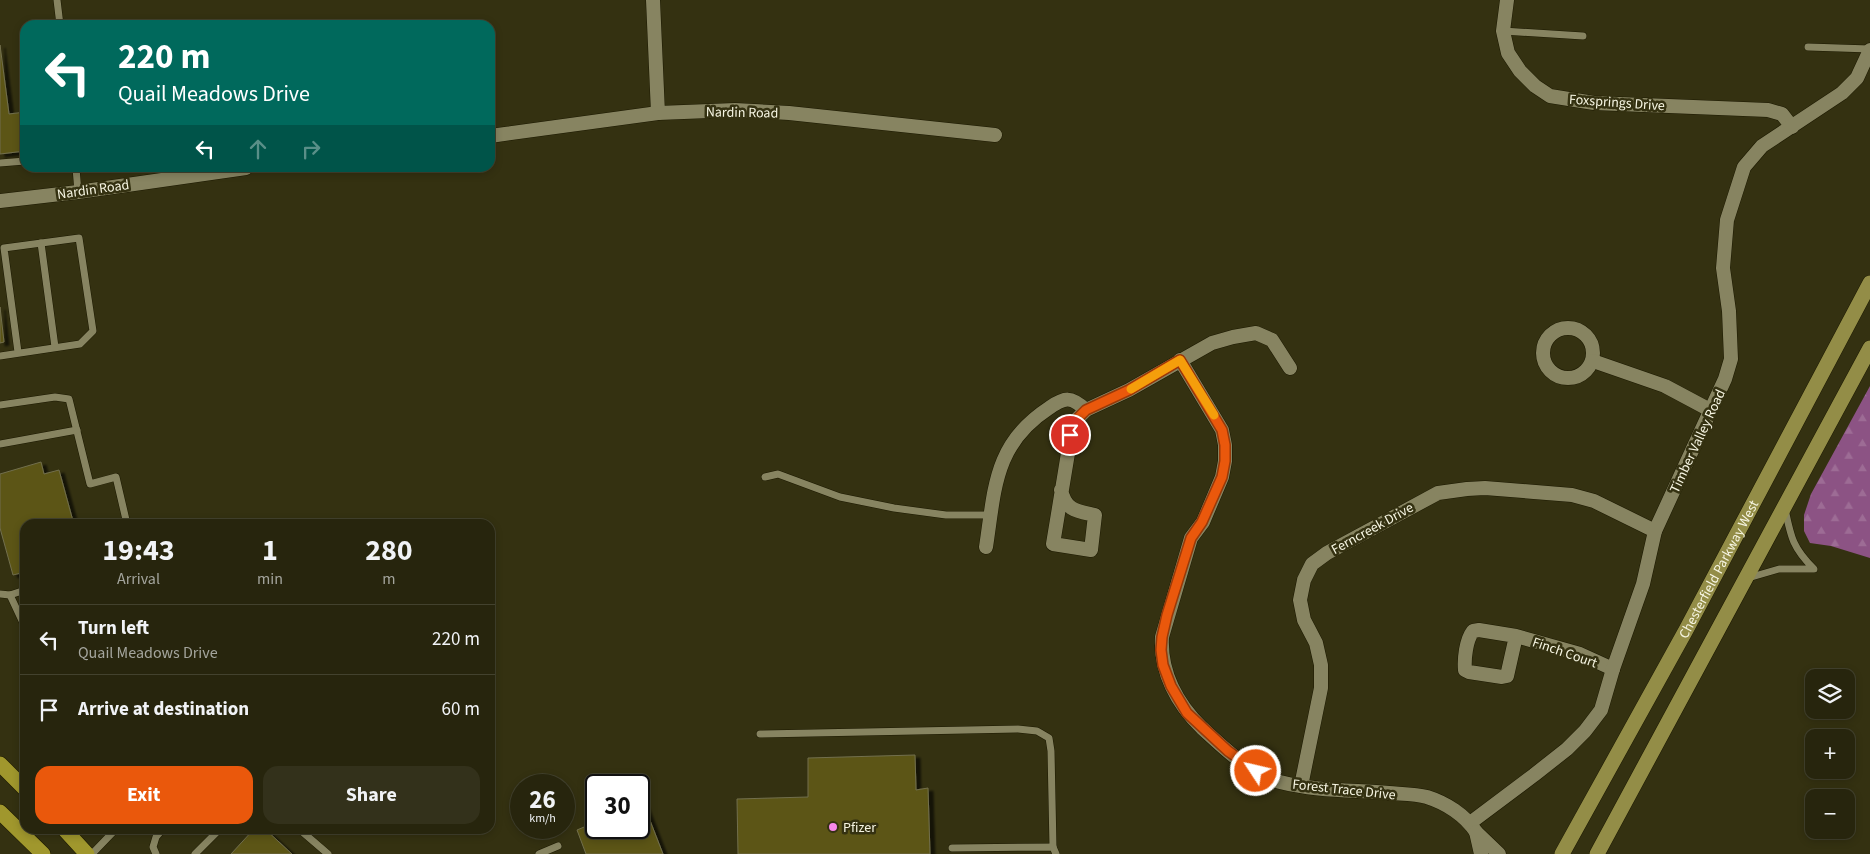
<!DOCTYPE html>
<meta charset="utf-8">
<style>
:root{--surface:#27250d;--page:#33311b;--text:#f1f3f6;--muted:#a4a59d;--line:#43422e;--accent:#ea580c}
body{margin:0;font-family:"Source Sans 3",sans-serif;background:var(--page);color:var(--text);height:100vh;display:flex;flex-direction:column;font-size:19px;white-space:nowrap}
*{box-sizing:border-box;margin:0}
p{font-size:16px;color:var(--muted)}
.icon{flex:none;width:28px;height:28px;fill:none;stroke:currentColor;stroke-width:2;stroke-linecap:round;stroke-linejoin:round}
.map{position:relative;flex:1;overflow:hidden}
.side{position:absolute;left:20px;top:519px;width:475px;height:315px;display:flex;flex-direction:column;background:var(--surface);border-radius:15px;box-shadow:0 2px 8px #0003,0 0 0 1px var(--line)}
.side>*{flex:none}
.banner{position:absolute;left:20px;top:20px;width:475px;height:152px;border-radius:15px;box-shadow:0 2px 8px #0003,0 0 0 1px var(--line);background:#00695c;color:#fff;overflow:hidden}
.tools{position:absolute;left:1805px;top:669px;display:grid;gap:10px}
.tools a{display:grid;place-items:center;width:50px;height:50px;border-radius:10px;background:var(--surface);box-shadow:0 2px 8px #0003,0 0 0 1px var(--line);font-size:25px}
.speed{position:absolute;left:510px;top:774px;display:flex;gap:10px;font-size:25px;font-weight:700;text-align:center}
.speed>*{display:grid;place-content:center;width:65px;height:65px;border-radius:50%;background:var(--surface);box-shadow:0 2px 8px #0003,0 0 0 1px var(--line);line-height:1}
.speed small{font-size:12px;font-weight:400}
.speed .limit{border:2px solid #111;border-radius:8px;background:#fff;color:#111}
.pin{position:absolute;display:grid;place-items:center;width:42px;height:42px;color:#fff;margin:-21px;border:2px solid #fff;border-radius:50%;box-shadow:0 1px 5px #0007}
.me{position:absolute;width:55px;margin:-28px;rotate:305deg;stroke-linejoin:round;filter:drop-shadow(0 0 4px #0008)}
.turn{display:flex;align-items:center;gap:18px;height:105px;padding:0 15px;font-size:22px}
.turn .icon{width:65px;height:65px;stroke-width:2.5}
.turn b{display:block;font-size:35px;line-height:42px}
.lanes{display:flex;align-items:center;height:48px;padding:0 15px;background:#0003;justify-content:center;gap:25px;direction:ltr}
.lanes .off{opacity:.35}
.eta{display:flex;justify-content:space-evenly;align-items:center;height:85px;text-align:center}
.eta b{font-size:30px;font-weight:700;line-height:35px}
.primary-button{display:flex;gap:10px;margin-top:auto;padding:10px 15px}
.primary-button a{flex:1;height:58px;border-radius:15px;background:var(--accent);color:#fff;font-size:20px;font-weight:700;line-height:58px;text-align:center}
.primary-button a+a{background:var(--page);color:var(--text)}
ul{padding:0;list-style:none}
li{display:flex;align-items:center;gap:15px;height:70px;padding:0 15px;border-top:1px solid var(--line)}
li div{flex:1}
li b{display:block;font-size:19px}
li em{font-style:normal}
.map>svg:first-child{display:block}
.forest{fill:url(#forest-firs)}
.building{fill:#5b5517;stroke:#726f4d;filter:url(#shadow)}
.lines{fill:none;stroke-linecap:round;stroke-linejoin:round}
.lane-casing{stroke:#1c1900;stroke-width:8}
.street-casing{stroke:#1c1900;stroke-width:15}
.secondary-casing{stroke:#1c1900;stroke-width:16}
.primary-casing{stroke:#1c1900;stroke-width:16}
.lane{stroke:#878461;stroke-width:7}
.street{stroke:#878461;stroke-width:14}
.secondary{stroke:#938d47;stroke-width:15}
.primary{stroke:#a0972d;stroke-width:15}
.route-casing{stroke:#983908;stroke-width:12}
.route{stroke:#ea580c;stroke-width:9}
.slow{stroke:#f59e0b;stroke-width:9}
.poi-dot{fill:#f888ea;stroke:#343111;stroke-width:2}
.labels{text-anchor:middle;stroke-width:5;stroke-linejoin:round;paint-order:stroke}
.street-label{font-size:14px;fill:#f6f5e2;stroke:#343111}
.poi-label{font-size:14px;fill:#f6f5e2;stroke:#343111;text-anchor:start}
</style>
<div class="map">
<svg width="1870" height="854" viewBox="0 0 1870 854">
<defs>
<pattern id="forest-firs" width="22" height="20" patternUnits="userSpaceOnUse" patternTransform="scale(1.25)"><rect width="22" height="20" fill="#8c5384"/><path d="M5 1l3.5 6h-7zM16 11l3.5 6h-7z" fill="#9d6c95"/></pattern>
<filter id="shadow"><feDropShadow dx="5" dy="3" stdDeviation="1" flood-color="#0009"/></filter>
</defs>
<rect width="100%" height="100%" fill="#343111"/>
<path class="forest" d="M1870,386v172l-39,-12 -21,-3 -6,-12v-16l7,-21z"/>
<g class="building">
<path d="M0,45l9,69 16,-2v39l-25,3z"/>
<path d="M0,307l4,35 -4,1z"/>
<path d="M41,462l3,12 15,-4 14,51 -6,3h-42v48l-12,3 -13,-47v-54z"/>
<path d="M915,755l1,35 12,-2 2,66h-192l-1,-55 71,-2v-39z"/>
<path d="M644,805l19,49h-77l-9,-24 19,-8v6h43v-22z"/>
<path d="M254,829h11l27,25h-61z"/>
</g>
<g class="lines">
<defs>
<g id="lane">
<path d="M57,0l3,25"/>
<path d="M1503,31l80,5"/>
<path d="M1808,47l62,2"/>
<path d="M0,163l25,-2"/>
<path d="M76,168l2,24"/>
<path d="M41,243l14,104"/>
<path d="M0,356l80,-12 13,-13 -14,-93 -75,10 14,104"/>
<path d="M0,405l55,-8 14,2 21,85 26,-7 11,47"/>
<path d="M0,444l77,-14"/>
<path d="M765,477l13,-3 62,23 54,11 52,7h45"/>
<path d="M1748,578l31,-9h35c-21,-21 -23,-31 -29,-60"/>
<path d="M0,594l10,1 15,-5"/>
<path d="M10,595l15,32"/>
<path d="M760,734l258,-5 19,2 12,7 2,13 2,96"/>
<path d="M299,829l29,25"/>
<path d="M952,848l101,-1 3,7"/>
<path d="M92,854l24,-25"/>
<path d="M156,854l-3,-7 3,-10 7,-8"/>
<path d="M195,854l25,-25"/>
<path d="M539,854l19,-8"/>
</g>
<g id="street">
<path d="M653,0l5,113"/>
<path d="M1507,0l-4,31 5,22 12,18 15,15 15,10 44,7 174,7 14,4 10,13"/>
<path d="M490,136l168,-23 77,-3 54,3 206,22"/>
<path d="M0,201l78,-9 168,-24"/>
<circle cx="1568" cy="353" r="25"/>
<path d="M1180,360l42,70 3,15v16l-3,16 -19,45 -12,16 -29,99c-2,35 15,67 40,91 23,21 47,45 78,54 35,9 73,8 109,11 13,1 27,1 38,4 19,6 38,18 49,35"/>
<path d="M1593,361l72,25 45,24"/>
<path d="M1061,490c5,21 16,21 34,25l-4,35 -38,-6 18,-109 6,-16 9,-9 43,-20 83,-47 21,-6 23,-4 16,7 18,28"/>
<path d="M986,547c9,-59 8,-103 63,-139 16,-11 22,-12 37,2"/>
<path d="M1516,636l-9,40 -5,1 -33,-5 -4,-2c-1,-11 1,-30 8,-39l6,-1 37,6 64,18 33,15"/>
<path d="M1301,786l20,-98v-23l-5,-22 -12,-23 -4,-20 4,-20 8,-16 15,-11 111,-60 29,-4 18,-1 87,7 22,6 61,30"/>
<path d="M1470,823l64,-48 33,-26 18,-18 16,-21 12,-41 30,-85 12,-53 70,-152 6,-20 -2,-48 -6,-43 4,-48 17,-53 18,-21 80,-53 15,-15 13,-28"/>
<path d="M1481,854l-5,-22 23,22"/>
</g>
<g id="secondary">
<path id="s1" d="M1562,854l124,-224 184,-347"/>
<path d="M1597,854l273,-506"/>
</g>
<g id="primary">
<path d="M0,764l25,25"/>
<path d="M0,812l43,42"/>
<path d="M64,829l23,25"/>
</g>
</defs>
<use href="#lane" class="lane-casing"/>
<use href="#street" class="street-casing"/>
<use href="#secondary" class="secondary-casing"/>
<use href="#primary" class="primary-casing"/>
<use href="#lane" class="lane"/>
<use href="#street" class="street"/>
<use href="#secondary" class="secondary"/>
<use href="#primary" class="primary"/>
</g>
<g class="lines">
<defs>
<path id="route" d="M1070,435l7,-16 9,-9 43,-20 51,-30 42,70 3,15v16l-3,16 -20,45 -11,16 -24,77 -5,22 -1,13 2,15 8,21 16,27 41,38 28,20"/>
</defs>
<use href="#route" class="route-casing"/>
<use href="#route" class="route"/>
<path class="slow" d="M1131,389l49,-29 34,55"/>
</g>
<circle class="poi-dot" cx="833" cy="827" r="5"/>
<g class="labels">
<g class="street-label">
<text transform="translate(1617 102) rotate(4)" y="5">Foxsprings Drive</text>
<text transform="translate(742 112) rotate(1)" y="5">Nardin Road</text>
<text transform="translate(93 189) rotate(-8)" y="5">Nardin Road</text>
<text transform="translate(1697 441) rotate(-65)" y="5">Timber Valley Road</text>
<text transform="translate(1372 528) rotate(-29)" y="5">Ferncreek Drive</text>
<text dy="5" stroke="none"><textPath href="#s1" startOffset="325">Chesterfield Parkway West</textPath></text>
<text transform="translate(1565 652) rotate(19)" y="5">Finch Court</text>
<text transform="translate(1344 789) rotate(6)" y="5">Forest Trace Drive</text>
</g>
<g class="poi-label">
<text x="843" y="832">Pfizer</text>
</g>
</g>
</svg>
<div class="tools">
<a><svg class="icon" aria-label="layers" viewBox="0 0 24 24"><path d="M12 4l9 5-9 5-9-5zM3 14l9 5 9-5"/></svg></a>
<a>+</a>
<a>−</a>
</div>
<div class="speed"><div>26<small>km/h</small></div><div class="limit">30</div></div>
<div class="pin" style="left:1070px;top:435px;background:#d93025"><svg class="icon" aria-label="arrive" viewBox="0 0 24 24"><path d="M6 21V4h12l-3 4 3 4H6"/></svg></div>
<svg class="me" style="left:1256px;top:771px" viewBox="-20 -20 40 40"><circle r="17" fill="#ea580c" stroke="#fff" stroke-width="3"/><path d="M0-11L8 9 0 5-8 9z" fill="#fff"/></svg>
<div class="banner">
<div class="turn"><svg class="icon" aria-label="left" viewBox="0 0 24 24"><path d="M17 20v-9H6M10 6l-5 5 5 5"/></svg><div><b>220 m</b>Quail Meadows Drive</div></div>
<div class="lanes"><svg class="icon" aria-label="left" viewBox="0 0 24 24"><path d="M17 20v-9H6M10 6l-5 5 5 5"/></svg><svg class="icon off" aria-label="ahead" viewBox="0 0 24 24"><path d="M12 20V5M6 11l6-6 6 6"/></svg><svg class="icon off" aria-label="right" viewBox="0 0 24 24"><path d="M7 20v-9h11M14 6l5 5-5 5"/></svg></div>
</div>
<section class="side">
<div class="eta">
<div><b>19:43</b><p>Arrival</p></div>
<div><b>1</b><p>min</p></div>
<div><b>280</b><p>m</p></div>
</div>
<ul>
<li><svg class="icon" aria-label="left" viewBox="0 0 24 24"><path d="M17 20v-9H6M10 6l-5 5 5 5"/></svg><div><b>Turn left</b><p>Quail Meadows Drive</p></div><em>220 m</em></li>
<li><svg class="icon" aria-label="arrive" viewBox="0 0 24 24"><path d="M6 21V4h12l-3 4 3 4H6"/></svg><div><b>Arrive at destination</b></div><em>60 m</em></li>
</ul>
<div class="primary-button"><a>Exit</a><a>Share</a></div>
</section>
</div>
